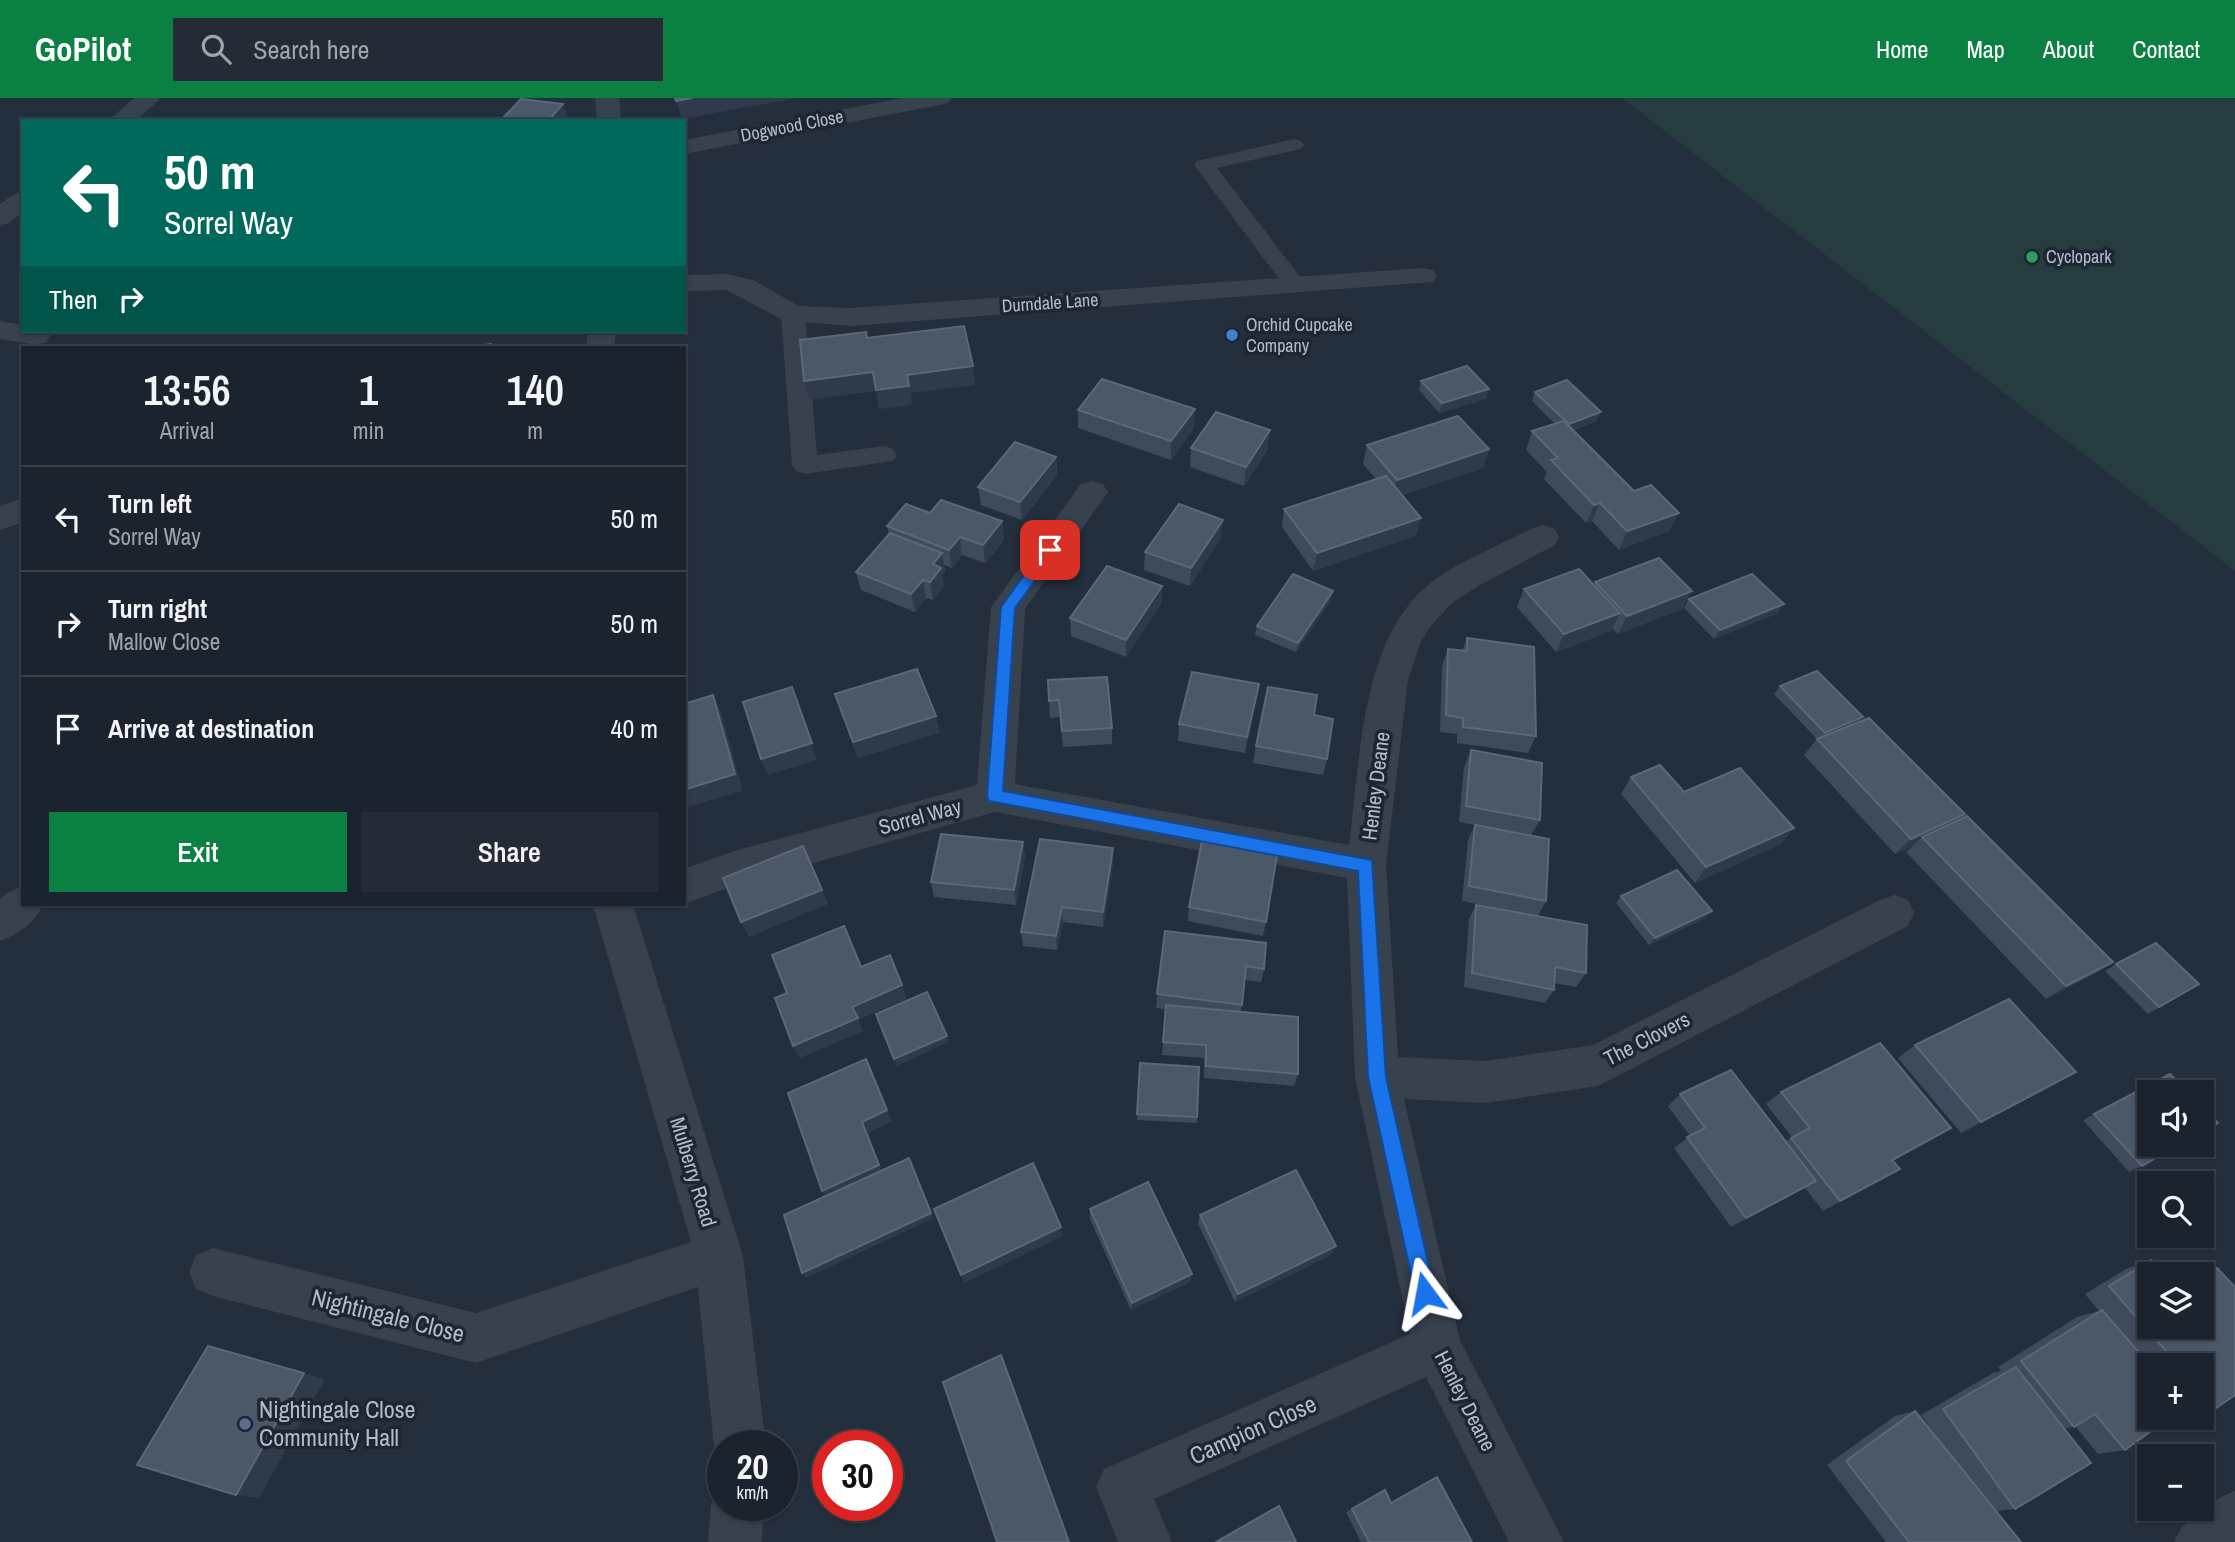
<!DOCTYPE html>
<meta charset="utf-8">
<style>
:root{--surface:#1b232e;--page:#242b36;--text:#f1f3f6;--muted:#a0a4aa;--line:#39404a;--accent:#0b8043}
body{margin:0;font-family:"Archivo Narrow",sans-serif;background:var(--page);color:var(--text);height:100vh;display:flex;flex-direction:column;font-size:26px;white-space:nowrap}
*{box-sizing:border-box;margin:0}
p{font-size:23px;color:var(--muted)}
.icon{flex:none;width:38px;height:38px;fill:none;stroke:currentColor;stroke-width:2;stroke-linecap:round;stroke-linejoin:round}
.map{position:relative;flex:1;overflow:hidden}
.drawer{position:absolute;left:21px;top:248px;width:665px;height:560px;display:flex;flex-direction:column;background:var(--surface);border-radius:0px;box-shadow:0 2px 5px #0004,0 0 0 2px var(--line)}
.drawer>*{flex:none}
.hud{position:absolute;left:21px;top:21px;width:665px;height:214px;border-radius:0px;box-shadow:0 2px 5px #0004,0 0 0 2px var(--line);background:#00695c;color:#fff;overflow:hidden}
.tools{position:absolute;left:2137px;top:982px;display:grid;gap:14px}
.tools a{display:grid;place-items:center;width:77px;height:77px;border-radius:0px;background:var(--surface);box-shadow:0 2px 5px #0004,0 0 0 2px var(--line);font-size:35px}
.speed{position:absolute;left:707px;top:1332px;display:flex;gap:14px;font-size:35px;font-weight:700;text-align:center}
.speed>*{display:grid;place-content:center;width:91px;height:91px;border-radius:50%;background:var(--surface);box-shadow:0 2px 5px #0004,0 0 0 2px var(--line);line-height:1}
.speed small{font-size:18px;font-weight:400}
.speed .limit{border:10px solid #d22;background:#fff;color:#111}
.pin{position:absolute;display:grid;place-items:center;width:60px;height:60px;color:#fff;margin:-30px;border-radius:14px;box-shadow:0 4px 10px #0006}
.me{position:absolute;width:77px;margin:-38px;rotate:347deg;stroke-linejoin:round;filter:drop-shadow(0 0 5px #0008)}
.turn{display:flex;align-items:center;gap:24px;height:147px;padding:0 28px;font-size:32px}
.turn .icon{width:91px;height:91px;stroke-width:2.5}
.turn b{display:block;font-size:49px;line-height:60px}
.then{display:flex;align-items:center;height:66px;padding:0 28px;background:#0003;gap:14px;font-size:26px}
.eta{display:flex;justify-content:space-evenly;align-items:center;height:119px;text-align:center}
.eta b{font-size:42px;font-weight:600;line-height:49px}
.cta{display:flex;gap:14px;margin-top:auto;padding:14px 28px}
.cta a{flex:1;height:80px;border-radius:0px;background:var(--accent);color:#fff;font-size:28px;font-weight:600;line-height:80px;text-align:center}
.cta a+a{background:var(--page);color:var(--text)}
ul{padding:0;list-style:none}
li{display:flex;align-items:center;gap:21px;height:105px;padding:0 28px;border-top:2px solid var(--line)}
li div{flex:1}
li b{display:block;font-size:26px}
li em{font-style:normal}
header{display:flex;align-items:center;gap:42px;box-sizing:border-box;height:98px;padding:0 35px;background:var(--accent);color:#fff}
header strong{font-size:33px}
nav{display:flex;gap:38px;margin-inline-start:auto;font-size:24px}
.search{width:490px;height:63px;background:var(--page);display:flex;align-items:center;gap:18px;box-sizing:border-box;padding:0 24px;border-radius:0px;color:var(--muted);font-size:26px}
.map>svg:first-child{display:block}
.green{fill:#263c3f}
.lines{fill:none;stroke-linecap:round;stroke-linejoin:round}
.service{fill:#38414e;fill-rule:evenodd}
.minor{fill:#38414e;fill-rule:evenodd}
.wall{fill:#3f4b5c}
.shaded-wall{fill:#2f3b4b}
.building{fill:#4b5868;stroke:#5c6777;stroke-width:2}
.route{fill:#1a73e8;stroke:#114b97;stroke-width:2}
.leisure-dot{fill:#2e9e5b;stroke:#1d2633;stroke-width:2.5}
.shop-dot{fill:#3f7fe0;stroke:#1d2633;stroke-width:2.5}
.service-dot{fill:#5c6f8a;stroke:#1d2633;stroke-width:2.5}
.labels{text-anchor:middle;stroke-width:7;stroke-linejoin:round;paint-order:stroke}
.far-street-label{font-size:18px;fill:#b4bcc9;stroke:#1d2633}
.far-poi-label{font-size:18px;fill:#b4bcc9;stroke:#1d2633;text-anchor:start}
.street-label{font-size:21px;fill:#b4bcc9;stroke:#1d2633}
.near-street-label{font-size:24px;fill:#b4bcc9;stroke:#1d2633}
.near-poi-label{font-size:24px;fill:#b4bcc9;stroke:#1d2633;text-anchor:start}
</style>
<header>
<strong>GoPilot</strong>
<div class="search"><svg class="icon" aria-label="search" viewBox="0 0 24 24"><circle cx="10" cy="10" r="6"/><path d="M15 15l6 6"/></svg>Search here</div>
<nav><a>Home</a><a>Map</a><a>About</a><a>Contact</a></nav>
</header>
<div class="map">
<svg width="2235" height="1444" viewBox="0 0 2235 1444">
<rect width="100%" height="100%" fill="#242f3e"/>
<path class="green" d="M1622,0h613v473z"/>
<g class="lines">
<g class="service">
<path d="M1294,41l7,2 3,4 -3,4 -84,19 90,118 -3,5h-16l-94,-126 3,-4z"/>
<path d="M793,209l8,2 4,5 12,141 67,-9 9,3 4,6 -4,6 -88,13 -9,-3 -4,-6 -11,-151 4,-5z"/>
</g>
<g class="minor">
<path d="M134,0h27l-26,23h-27z"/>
<path d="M595,0h24l2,23h-24z"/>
<path d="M902,0h50l-4,5 -8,2 -256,49v-14z"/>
<path d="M23,93v21l-14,11 -9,2v-21l14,-10z"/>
<path d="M1423,170l10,2 4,6 -4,6 -582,44 -68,-6 -57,-30 -42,1v-16l42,-1 27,6 46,26 52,2z"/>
<path d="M0,223l23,4v6h24l3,5 -4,6 -10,3 -36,-6z"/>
<path d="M588,233h28l-2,17h-28z"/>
<path d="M1092,383l11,3 5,8 -83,117 -10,175 334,61c11,-81 11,-204 79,-260 30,-24 70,-39 103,-56l12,-4 12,4 4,8 -4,8 -75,40 -28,18 -23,25 -9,16 -12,36 -22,185 12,192 88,4 107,-16 287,-145 14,-5 14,5 6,13 -6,13 -310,160 -112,17 -82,-4 56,241 104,202h-55l-83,-165 -272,122 18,43h-54l-22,-55 8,-18 306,-135 -55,-257 -8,-199 -352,-66 -257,72 -54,20v-35l50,-18 243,-66 14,-178 90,-123z"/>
<path d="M23,400v24l-23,8v-24z"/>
<path d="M23,788v19h20c-9,18 -24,29 -43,36v-42l9,-7z"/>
<path d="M593,807h40l110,351 23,190h-43v18l-9,-18 -16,-159 -222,76 -263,-67 -17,-7 -7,-17 7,-17 17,-7 263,65 215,-71z"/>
<path d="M723,1387v20h40l-1,37h-54l3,-37 7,-19z"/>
<path d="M2235,1393v51h-61c12,-27 34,-40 61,-51z"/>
</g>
</g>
<g class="wall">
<path d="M1421,283l68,8 -3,10 -47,14 -20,-23z"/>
<path d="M1535,294l62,29 -23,9 95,101 -50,19 -27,-29 -6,2 -42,-44 3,-7 -21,-22 6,-19 23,-7 -23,-23z"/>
<path d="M1078,312l116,18 -23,32 -93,-32z"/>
<path d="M1367,347l122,4 -6,19 -81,27 14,41 -103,35 -31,-44 2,-18 92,-30 -13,-15z"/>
<path d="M1191,350l77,1 -24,37 -54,-19z"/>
<path d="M1056,359l1,18 -35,45 -41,-15 -3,-18z"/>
<path d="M930,415l72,8 2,19 -19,23 -23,-8 -10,13 -8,-3 1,6 -3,3 2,12 -11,14 -7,-2 -11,14 -54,-22 -5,-18 33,-37 -2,-9z"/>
<path d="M1221,440l-31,48 -46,-16 1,-18z"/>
<path d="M1595,484l87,27 -64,25 -6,-6 -1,3 -55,21 -39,-45 7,-18 70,-4z"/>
<path d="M1162,488l-1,18 -35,53 -55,-21 -1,-18z"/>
<path d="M1689,501l89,14 -64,26 -30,-31z"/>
<path d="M1331,502l-35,52 -41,-17 2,-9z"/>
<path d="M1467,540l69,98 -8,17 -71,-10v-9l-17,-2 2,-66 6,-17 14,2z"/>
<path d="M1048,582l64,48v16l-49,3 -3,-30 -10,1z"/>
<path d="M1780,588l83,31 -4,5 106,92 -6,6 154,142 -21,13 -46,24 -140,-147 7,-6 -18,8 -91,-99 13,-16 -43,-45z"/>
<path d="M835,596l105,38 -82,26z"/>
<path d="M1256,603l-11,52 -67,-12 1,-17z"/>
<path d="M1314,617l13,44 -4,16 -70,-12 3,-17z"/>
<path d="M1471,652l69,70 -9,15 -45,-8 60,74 -8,15 -76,-15 6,-61 7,-15 -16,-3 5,-55z"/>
<path d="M1631,679l53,15 97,52 -86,39 -74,-89z"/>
<path d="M1023,744l2,15 -9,48 -82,-8 -3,-15z"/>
<path d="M1113,766l-10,63 -40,-5 -6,28 -34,-4 -2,-14z"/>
<path d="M1621,798l85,22 -57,27 -33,-42z"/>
<path d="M1476,807l110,68 -10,14 -22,-4v7l-9,13 -81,-16 5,-68z"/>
<path d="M1189,809l77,15 -3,14 -75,-15z"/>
<path d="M1165,833l99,38 -3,13 -16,-2 -4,32 57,62 -4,12 -90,-8v-20l-42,-3 4,-46 -10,-1z"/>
<path d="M2116,866l83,20 -51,30 -43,-43z"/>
<path d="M1915,947l140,39 -94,49 -63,-75z"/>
<path d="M1140,965l57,54v6l-60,-3z"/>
<path d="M2170,976l-28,92 -13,6 -46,-52z"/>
<path d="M1781,994l170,36 -58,33 -11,18 -59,32 -18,-23 -74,39 -57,-79 16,-12 -22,-30 12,-12 105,48 7,-5 -26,-33z"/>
<path d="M1090,1111l100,73 -59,28 -41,-91z"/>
<path d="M1200,1117l136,31 -5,9 -96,47 -37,-78z"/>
<path d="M2151,1162l51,66v-52h-5l20,-6 -1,140 -14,2v-45h-53l-8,54 -16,31 -27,4 -23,-28 -11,3 -49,80 -19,2 25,31h-135l-59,-77 68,-49 20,-5 31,38 -25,-34 72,-42 8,-2 -3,-4 79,-50 22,-6 -14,-17 41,-25z"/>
<path d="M1437,1379l35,65h-111l-15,-30 39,-22 6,12z"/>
</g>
<g class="shaded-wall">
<path d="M692,0h105l-115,21 -6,-18z"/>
<path d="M563,6l6,17h-21z"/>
<path d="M973,268l2,19 -64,8 1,12 -33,4 -3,-18 -67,9 -5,-19 69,-9 34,3z"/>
<path d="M1489,291l-3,10 -47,14 3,-10z"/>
<path d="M1195,311l-1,19 -23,32v-19z"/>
<path d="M1601,314l-4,9 -32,12 4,-9z"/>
<path d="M1270,332l-2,19 -24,37 2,-19z"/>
<path d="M1489,351l-6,19 -91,30 5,-18z"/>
<path d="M1056,359l1,18 -35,45 -2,-18z"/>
<path d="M1600,405l-8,18 -6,2 8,-18z"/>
<path d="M1679,415l-10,18 -50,19 8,-19z"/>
<path d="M1421,420l-5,18 -103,35 4,-18z"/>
<path d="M1223,422l-2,18 -31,48 1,-18z"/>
<path d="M1002,423l2,19 -19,23 -2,-18z"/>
<path d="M960,439l2,18 -10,13 -3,-18z"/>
<path d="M942,455l3,18 -3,3 2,12 -11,14 -3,-18 3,-18z"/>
<path d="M923,482l3,18 -11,14 -4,-18z"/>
<path d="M1162,488l-1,18 -35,53v-17z"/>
<path d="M1333,493l-2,9 -35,52 2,-9z"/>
<path d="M1692,493l-10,18 -64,25 9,-18z"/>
<path d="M1784,506l-6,9 -64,26 6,-9z"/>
<path d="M1620,515l-9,18 -55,21 8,-18z"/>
<path d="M1259,586l-3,17 -11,52 2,-16z"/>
<path d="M792,589l25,73 -49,15 -7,-16z"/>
<path d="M713,597l8,17 22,79 -59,17v-18z"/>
<path d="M936,618l4,16 -82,26 -5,-16z"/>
<path d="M1863,619l-7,9 -38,15 7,-8z"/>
<path d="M1965,716l-17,16 -26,7 -9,9 -18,8 16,-15z"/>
<path d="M1794,730l-13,16 -86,39 11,-16z"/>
<path d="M1023,744l2,15 -9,48 -2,-15z"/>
<path d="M1113,750v16l-10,63v-15z"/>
<path d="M822,792l6,14 -79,33 -8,-15z"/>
<path d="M1062,809l1,15 -6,28 -1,-14z"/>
<path d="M1712,813l-6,7 -57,27 6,-7z"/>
<path d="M2113,864l-21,13 -46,24 20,-13z"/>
<path d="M902,887l5,14 -49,21 -6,-13z"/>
<path d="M858,920l5,13 -63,27 -7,-12z"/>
<path d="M947,938l2,6 -52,24 -3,-7z"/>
<path d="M866,961l26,62 -24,12 16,43 -55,25 -7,-10 40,-69z"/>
<path d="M2076,974l-21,12 -94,49 20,-11z"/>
<path d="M1951,1030l-19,12 -58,31 18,-11z"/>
<path d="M909,1060l25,60 -128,60 -4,-5z"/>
<path d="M1900,1071l-18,10 -59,32 17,-10z"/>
<path d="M1816,1083l-17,10 -68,36 15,-9z"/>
<path d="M1061,1129l2,9 -99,47 -3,-8z"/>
<path d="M1336,1148l-5,9 -96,47 3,-8z"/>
<path d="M1192,1176l-2,8 -59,28 1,-7z"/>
<path d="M304,1275l21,6 -66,119 -23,-3z"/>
</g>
<g class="building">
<path d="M675,0h17l-16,3z"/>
<path d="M521,1l42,5 -15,17h-48z"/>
<path d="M964,228l9,40 -66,9 2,11 -33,4 -3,-18 -69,9 -4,-41 66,-8 1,6z"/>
<path d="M491,246v4h-34z"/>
<path d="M1467,268l22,23 -47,14 -21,-22z"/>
<path d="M1102,281l93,30 -24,32 -93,-31z"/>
<path d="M1567,282l34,32 -32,12 -34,-32z"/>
<path d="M1216,314l54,18 -24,37 -55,-19z"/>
<path d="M1458,318l31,33 -92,31 -30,-35z"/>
<path d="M1564,323l70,70 17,-6 28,28 -52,18 -27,-28 -6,2 -43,-45 7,-2 -26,-27z"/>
<path d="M1015,344l41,15 -36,45 -42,-15z"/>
<path d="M1386,378l35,42 -104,35 -33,-44z"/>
<path d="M941,402l61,21 -19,24 -23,-8 -11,13 -62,-24 19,-22 24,9z"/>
<path d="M1179,406l44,16 -32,48 -46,-16z"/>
<path d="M890,435l52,20 -9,11 8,4 -11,14 -7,-2 -12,14 -55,-22z"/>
<path d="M1659,460l33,33 -65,25 -32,-34z"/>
<path d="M1107,468l55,20 -36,54 -56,-22z"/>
<path d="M1579,471l41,44 -56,21 -40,-45z"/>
<path d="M1293,476l40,17 -35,52 -41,-17z"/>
<path d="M1752,476l32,30 -64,26 -31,-31z"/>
<path d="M1467,540l67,9 2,89 -73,-9v-9l-17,-3 2,-66 19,2z"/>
<path d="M917,571l19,47 -83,26 -18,-48z"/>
<path d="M1817,573l46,46 -38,16 -45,-47z"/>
<path d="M1192,574l67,12 -12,53 -68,-13z"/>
<path d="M1107,579l5,51 -50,3 -3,-31 -10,1 -1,-21z"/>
<path d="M792,589l20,56 -51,16 -18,-57z"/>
<path d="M1268,589l49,8 -3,20 19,4 -6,40 -71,-13z"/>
<path d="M713,597l22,79 -51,16v-86z"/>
<path d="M1869,620l96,96 -54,25 -94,-100z"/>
<path d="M1471,652l71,13 -2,57 -74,-14z"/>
<path d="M1660,667l24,27 56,-24 54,60 -88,39 -75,-90z"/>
<path d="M1967,718l146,146 -47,24 -144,-149z"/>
<path d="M1475,727l74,14 -3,62 -77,-15z"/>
<path d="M941,736l82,8 -9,48 -83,-8z"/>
<path d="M1040,741l73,9 -10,64 -41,-5 -6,29 -35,-4z"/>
<path d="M1202,743l75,14 -11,67 -77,-15z"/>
<path d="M803,748l19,44 -81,32 -18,-44z"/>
<path d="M1677,772l35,41 -57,27 -34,-42z"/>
<path d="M1476,807l111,20 -1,48 -31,-6 -1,23 -82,-17z"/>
<path d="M844,828l17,41 29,-12 12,30 -50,22 6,11 -65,28 -18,-48 12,-5 -15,-38z"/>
<path d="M1165,833l101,12 -2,26 -18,-3 -4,39 -85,-11z"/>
<path d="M2156,845l43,41 -40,23 -43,-43z"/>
<path d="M927,894l20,44 -53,23 -18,-45z"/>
<path d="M2009,901l67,73 -95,50 -66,-77z"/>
<path d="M1166,907l132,12v57l-92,-8v-21l-43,-3z"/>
<path d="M1880,945l71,85 -59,32 8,9 -60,32 -49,-63 19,-10 -29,-36z"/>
<path d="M866,961l21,51 -25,12 17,43 -57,26 -34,-98z"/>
<path d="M1140,965l59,4 -2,50 -60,-3z"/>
<path d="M1731,972l85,111 -70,37 -59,-81 18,-9 -25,-34z"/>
<path d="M2170,976l18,18h-39v52h31l-38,22 -48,-52z"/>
<path d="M2202,1008l16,17 -16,9z"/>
<path d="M909,1060l22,55 -129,60 -18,-58z"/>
<path d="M1033,1065l28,64 -100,48 -27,-66z"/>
<path d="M1296,1072l40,76 -98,48 -38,-79z"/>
<path d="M1148,1084l44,92 -60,29 -42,-94z"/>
<path d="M2151,1162l12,14h-14v52h53v-49l15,-9 18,19v108l-19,13 -14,-16v-27h-24l-69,-79z"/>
<path d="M2102,1212l48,55 -1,49 -8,5 10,12 -26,19 -30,-36 -21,13 -53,-66z"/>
<path d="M208,1248l96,27 -68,122 -99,-30z"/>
<path d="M1001,1257l68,187h-72l-54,-160z"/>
<path d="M2016,1269l75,96 -76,46 -72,-100z"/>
<path d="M1915,1313l106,131h-112l-63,-81z"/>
<path d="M1437,1379l35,65h-103l-17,-33 33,-19 6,13z"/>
<path d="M1279,1408l17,36h-80z"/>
</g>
<path class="route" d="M1050,447l7,5 -42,58 -12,183 369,69 14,217 49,216 -3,7 -7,3 -7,-3 -3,-7 -47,-216 -10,-206 -369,-70 -2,-5 14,-189 44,-61z"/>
<circle class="leisure-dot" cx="2032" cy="159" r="7"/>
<circle class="shop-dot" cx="1232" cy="237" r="7"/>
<circle class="service-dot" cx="245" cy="1326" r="7"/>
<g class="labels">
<g class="far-street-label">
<text transform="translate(792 28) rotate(-11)" y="6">Dogwood Close</text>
<text transform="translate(1050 205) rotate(-4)" y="6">Durndale Lane</text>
</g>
<g class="far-poi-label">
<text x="2046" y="165">Cyclopark</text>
<text x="1246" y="233">Orchid Cupcake<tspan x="1246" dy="21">Company</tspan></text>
</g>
<g class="street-label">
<text transform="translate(1376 688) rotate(-83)" y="7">Henley Deane</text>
<text transform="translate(920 719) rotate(-15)" y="7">Sorrel Way</text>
<text transform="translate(1647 941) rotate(-27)" y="7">The Clovers</text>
<text transform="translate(693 1074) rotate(73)" y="7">Mulberry Road</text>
<text transform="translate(1465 1303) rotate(63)" y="7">Henley Deane</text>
</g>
<g class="near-street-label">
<text transform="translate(388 1218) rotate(14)" y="8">Nightingale Close</text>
<text transform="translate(1253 1332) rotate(-24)" y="8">Campion Close</text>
</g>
<g class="near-poi-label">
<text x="259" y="1320">Nightingale Close<tspan x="259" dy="28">Community Hall</tspan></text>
</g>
</g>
</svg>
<div class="tools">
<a><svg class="icon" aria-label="sound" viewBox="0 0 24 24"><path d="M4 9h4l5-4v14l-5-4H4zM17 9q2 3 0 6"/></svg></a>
<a><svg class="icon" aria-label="search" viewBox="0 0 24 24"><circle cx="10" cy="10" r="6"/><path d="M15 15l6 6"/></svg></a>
<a><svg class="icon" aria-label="layers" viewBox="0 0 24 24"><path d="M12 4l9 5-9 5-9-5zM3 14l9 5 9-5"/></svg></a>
<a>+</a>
<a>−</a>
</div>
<div class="speed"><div>20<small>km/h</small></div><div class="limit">30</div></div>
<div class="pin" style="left:1050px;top:452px;background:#d93025"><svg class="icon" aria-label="arrive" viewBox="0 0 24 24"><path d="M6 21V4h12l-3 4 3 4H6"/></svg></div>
<svg class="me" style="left:1425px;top:1195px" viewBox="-20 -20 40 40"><path d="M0-17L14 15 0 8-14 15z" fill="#1a73e8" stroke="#fff" stroke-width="4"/></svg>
<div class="hud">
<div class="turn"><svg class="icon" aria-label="left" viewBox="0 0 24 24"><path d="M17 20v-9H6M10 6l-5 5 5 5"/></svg><div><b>50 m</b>Sorrel Way</div></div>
<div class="then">Then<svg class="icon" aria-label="right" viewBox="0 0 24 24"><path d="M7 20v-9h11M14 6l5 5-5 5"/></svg></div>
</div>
<section class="drawer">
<div class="eta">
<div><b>13:56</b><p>Arrival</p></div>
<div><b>1</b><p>min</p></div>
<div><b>140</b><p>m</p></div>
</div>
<ul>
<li><svg class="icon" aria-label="left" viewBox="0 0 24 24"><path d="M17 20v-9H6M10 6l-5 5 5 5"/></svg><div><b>Turn left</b><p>Sorrel Way</p></div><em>50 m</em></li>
<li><svg class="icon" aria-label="right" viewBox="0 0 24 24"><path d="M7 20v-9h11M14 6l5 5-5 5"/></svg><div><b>Turn right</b><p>Mallow Close</p></div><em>50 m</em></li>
<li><svg class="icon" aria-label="arrive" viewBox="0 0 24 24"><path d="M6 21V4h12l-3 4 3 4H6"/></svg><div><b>Arrive at destination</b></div><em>40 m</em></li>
</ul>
<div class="cta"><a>Exit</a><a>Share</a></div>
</section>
</div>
